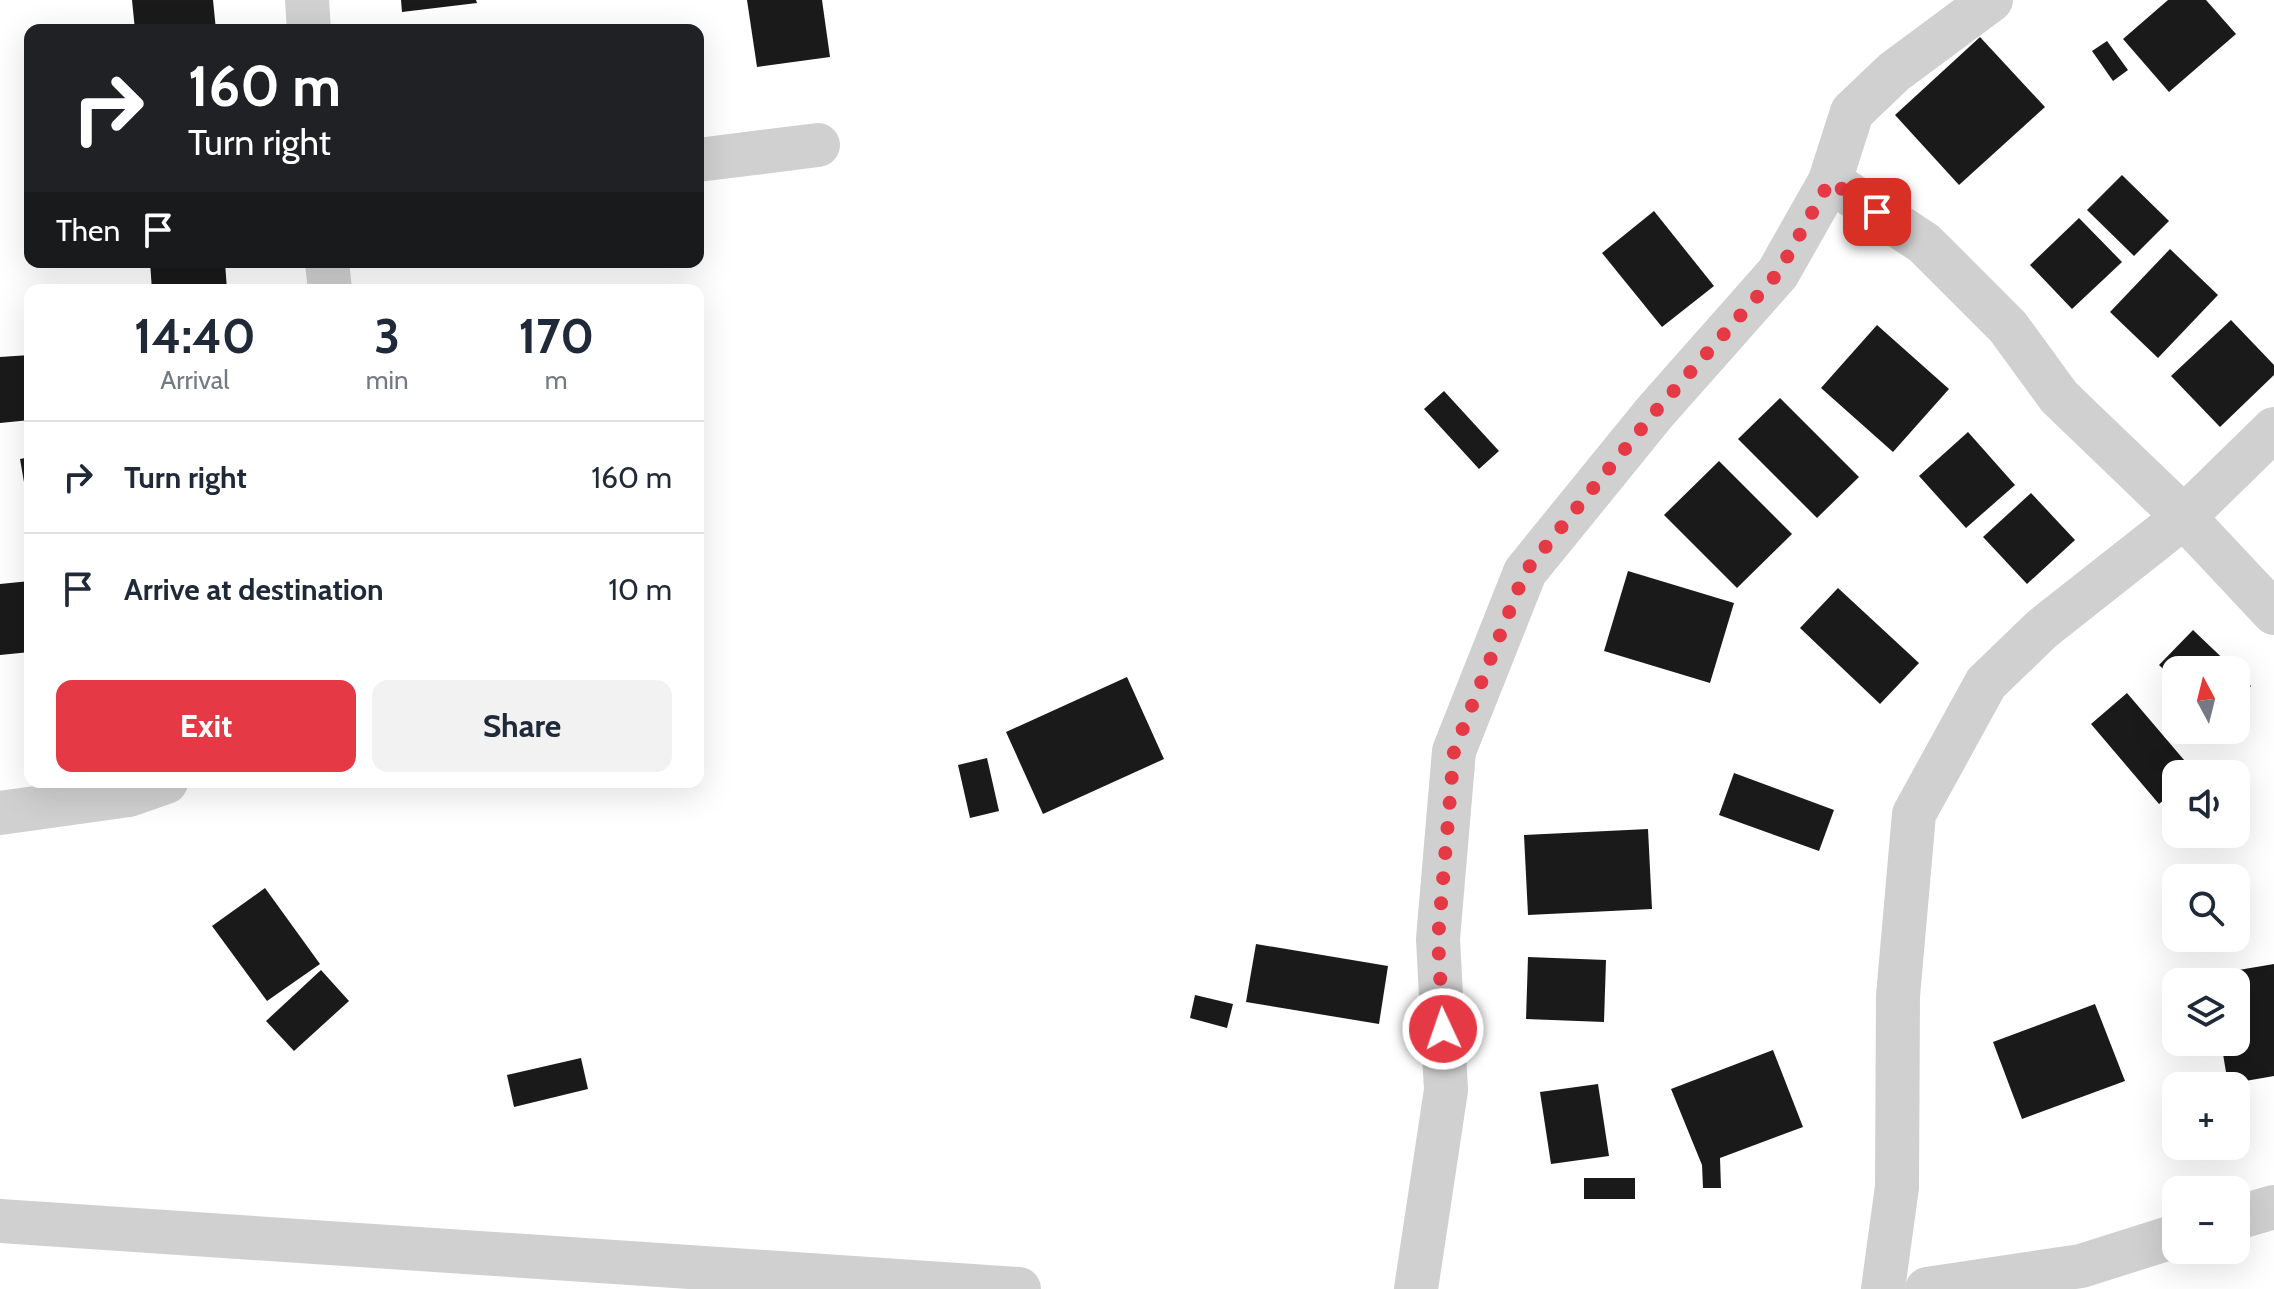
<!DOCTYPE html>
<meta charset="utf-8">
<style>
:root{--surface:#fff;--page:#f2f2f3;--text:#1f2937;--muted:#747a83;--line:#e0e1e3;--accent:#e63946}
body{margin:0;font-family:Cabin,sans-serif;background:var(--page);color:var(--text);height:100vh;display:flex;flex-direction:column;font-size:30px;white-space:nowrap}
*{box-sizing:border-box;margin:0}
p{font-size:26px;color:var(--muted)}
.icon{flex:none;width:44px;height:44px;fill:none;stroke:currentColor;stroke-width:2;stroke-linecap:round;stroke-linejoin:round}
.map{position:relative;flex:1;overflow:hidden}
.sheet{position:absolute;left:24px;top:284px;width:680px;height:504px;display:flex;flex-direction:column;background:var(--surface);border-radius:16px;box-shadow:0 8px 32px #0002}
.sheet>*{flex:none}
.banner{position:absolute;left:24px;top:24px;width:680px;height:244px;border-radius:16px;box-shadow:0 8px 32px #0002;background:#202124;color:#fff;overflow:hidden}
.needle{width:52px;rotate:353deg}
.tools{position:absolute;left:2162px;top:656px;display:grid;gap:16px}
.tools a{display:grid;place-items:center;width:88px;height:88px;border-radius:16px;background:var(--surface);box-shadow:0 8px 32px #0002;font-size:40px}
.pin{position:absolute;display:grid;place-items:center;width:68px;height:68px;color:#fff;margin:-34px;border-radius:16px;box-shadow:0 4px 12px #0006}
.me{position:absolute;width:88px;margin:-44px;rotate:357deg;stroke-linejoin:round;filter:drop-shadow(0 0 6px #0008)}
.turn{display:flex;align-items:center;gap:28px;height:168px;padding:0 32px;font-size:36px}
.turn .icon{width:104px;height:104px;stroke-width:2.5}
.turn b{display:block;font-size:56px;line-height:68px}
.then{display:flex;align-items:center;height:76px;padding:0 32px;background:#0003;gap:16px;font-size:30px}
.eta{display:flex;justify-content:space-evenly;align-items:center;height:136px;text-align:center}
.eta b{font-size:48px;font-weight:700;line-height:56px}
.cta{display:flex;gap:16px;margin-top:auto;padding:16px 32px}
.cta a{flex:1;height:92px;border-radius:16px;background:var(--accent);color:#fff;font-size:32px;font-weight:700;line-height:92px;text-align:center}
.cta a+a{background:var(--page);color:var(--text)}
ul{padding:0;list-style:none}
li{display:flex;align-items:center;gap:24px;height:112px;padding:0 32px;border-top:2px solid var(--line)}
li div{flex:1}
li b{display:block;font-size:30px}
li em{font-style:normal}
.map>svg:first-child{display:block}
.building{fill:#1a1a1a}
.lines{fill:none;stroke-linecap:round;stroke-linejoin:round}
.minor{stroke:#d0d0d0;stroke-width:44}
.route{stroke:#e63946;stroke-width:14;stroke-dasharray:0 25.2}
</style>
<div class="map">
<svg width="2274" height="1289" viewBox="0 0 2274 1289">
<rect width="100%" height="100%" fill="#fff"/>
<g class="building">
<path d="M132,0h81l3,30h-81z"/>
<path d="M401,0h75l1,3 -75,9z"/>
<path d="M747,0h75l8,57 -73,10z"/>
<path d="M2168,0h38l30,34 -67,58 -46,-53z"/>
<path d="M1980,37l65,70 -86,78 -64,-70z"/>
<path d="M2107,41l21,29 -15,11 -21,-30z"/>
<path d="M2122,175l47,46 -35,35 -47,-46z"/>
<path d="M1654,211l60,75 -52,41 -60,-74z"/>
<path d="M2079,218l43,44 -50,47 -42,-44z"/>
<path d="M2170,249l48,46 -60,63 -48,-46z"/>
<path d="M150,262h75l2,28h-75z"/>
<path d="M2231,320l43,45v10l-54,52 -49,-51z"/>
<path d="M1877,325l72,64 -56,63 -72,-64z"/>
<path d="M30,355v65l-30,3v-66z"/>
<path d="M1444,391l55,60 -20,18 -55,-60z"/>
<path d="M1780,398l79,79 -42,41 -79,-79z"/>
<path d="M1968,432l47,53 -49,43 -47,-52z"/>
<path d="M30,457v30l-5,1 -5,-29z"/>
<path d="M1719,461l73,73 -55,54 -73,-73z"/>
<path d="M2031,493l44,47 -48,44 -44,-47z"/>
<path d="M1628,571l106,32 -24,80 -106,-32z"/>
<path d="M30,581v71l-30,3v-71z"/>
<path d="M1838,588l81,75 -39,41 -80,-76z"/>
<path d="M2193,630l42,40h-59v11l-17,-16z"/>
<path d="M2236,671l15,15 -15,15z"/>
<path d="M1127,677l37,82 -121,55 -37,-82z"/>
<path d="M2127,693l69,81h-20v16l-17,14 -68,-80z"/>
<path d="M987,758l12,53 -29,7 -12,-53z"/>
<path d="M1734,773l100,37 -15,41 -100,-36z"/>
<path d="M1648,829l4,80 -124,6 -4,-80z"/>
<path d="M265,888l55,76 -53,37 -55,-75z"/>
<path d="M1256,944l132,22 -9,58 -133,-22z"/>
<path d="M1528,957l78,3 -2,62 -78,-3z"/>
<path d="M2274,964v112l-46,8 -7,-42h15v-60h-25l-2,-7z"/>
<path d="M321,970l28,31 -55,50 -28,-30z"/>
<path d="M1195,995l38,9 -6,24 -37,-10z"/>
<path d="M2095,1004l30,77 -103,38 -29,-77z"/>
<path d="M1773,1050l30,77 -83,31 1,30h-18l-1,-23 -31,-76z"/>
<path d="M581,1058l7,31 -74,18 -7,-32z"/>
<path d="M1598,1084l11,72 -58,8 -11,-72z"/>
<rect x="1584" y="1178" width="51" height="21"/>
</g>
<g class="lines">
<g class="minor">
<path d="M307,0l2,30"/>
<path d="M698,160l120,-15"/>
<path d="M1830,181l94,62 84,84 51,70 125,120 -142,112 -56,54 -72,131 -16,182 -1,191 -14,102"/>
<path d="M327,262l3,28"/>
<path d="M2274,429l-90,88 90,96"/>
<path d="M0,813l129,-18 37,-13"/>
<path d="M2236,1218l38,-11"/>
<path d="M0,1221l1019,68"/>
<path d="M1416,1289l30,-199 -8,-151 16,-188 71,-179 130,-160 123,-139 52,-92 22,-69 42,-40 97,-72"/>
<path d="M1927,1289l154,-23 95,-30"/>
</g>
</g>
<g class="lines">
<path class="route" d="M1443,1029l-5,-90 16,-188 71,-179 130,-160 123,-139 52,-92 47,31"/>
</g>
</svg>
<div class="tools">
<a><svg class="needle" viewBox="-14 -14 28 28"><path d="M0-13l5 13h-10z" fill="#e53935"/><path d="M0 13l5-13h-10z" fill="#747a83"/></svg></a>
<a><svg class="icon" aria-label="sound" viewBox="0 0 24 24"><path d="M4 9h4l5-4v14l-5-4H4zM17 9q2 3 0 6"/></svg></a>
<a><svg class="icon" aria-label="search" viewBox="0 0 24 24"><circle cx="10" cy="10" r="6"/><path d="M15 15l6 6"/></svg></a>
<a><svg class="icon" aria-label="layers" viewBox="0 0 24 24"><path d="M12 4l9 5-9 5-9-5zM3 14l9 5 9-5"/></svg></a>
<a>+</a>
<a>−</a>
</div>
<div class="pin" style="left:1877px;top:212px;background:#d93025"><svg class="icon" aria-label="arrive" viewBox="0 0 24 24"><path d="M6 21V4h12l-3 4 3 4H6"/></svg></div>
<svg class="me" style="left:1443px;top:1029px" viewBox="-20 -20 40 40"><circle r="17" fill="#e63946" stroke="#fff" stroke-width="3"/><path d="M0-11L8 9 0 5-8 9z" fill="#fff"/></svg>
<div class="banner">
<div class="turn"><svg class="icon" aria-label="right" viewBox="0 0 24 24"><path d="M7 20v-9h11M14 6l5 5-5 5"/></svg><div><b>160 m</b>Turn right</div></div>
<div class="then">Then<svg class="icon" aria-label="arrive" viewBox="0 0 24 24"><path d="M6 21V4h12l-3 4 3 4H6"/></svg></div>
</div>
<section class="sheet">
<div class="eta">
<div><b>14:40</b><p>Arrival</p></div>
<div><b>3</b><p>min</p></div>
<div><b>170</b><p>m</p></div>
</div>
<ul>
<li><svg class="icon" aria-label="right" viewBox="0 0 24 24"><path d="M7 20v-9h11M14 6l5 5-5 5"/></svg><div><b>Turn right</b></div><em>160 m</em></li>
<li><svg class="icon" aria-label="arrive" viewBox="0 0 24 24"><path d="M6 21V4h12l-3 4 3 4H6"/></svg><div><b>Arrive at destination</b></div><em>10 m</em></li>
</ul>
<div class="cta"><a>Exit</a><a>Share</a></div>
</section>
</div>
